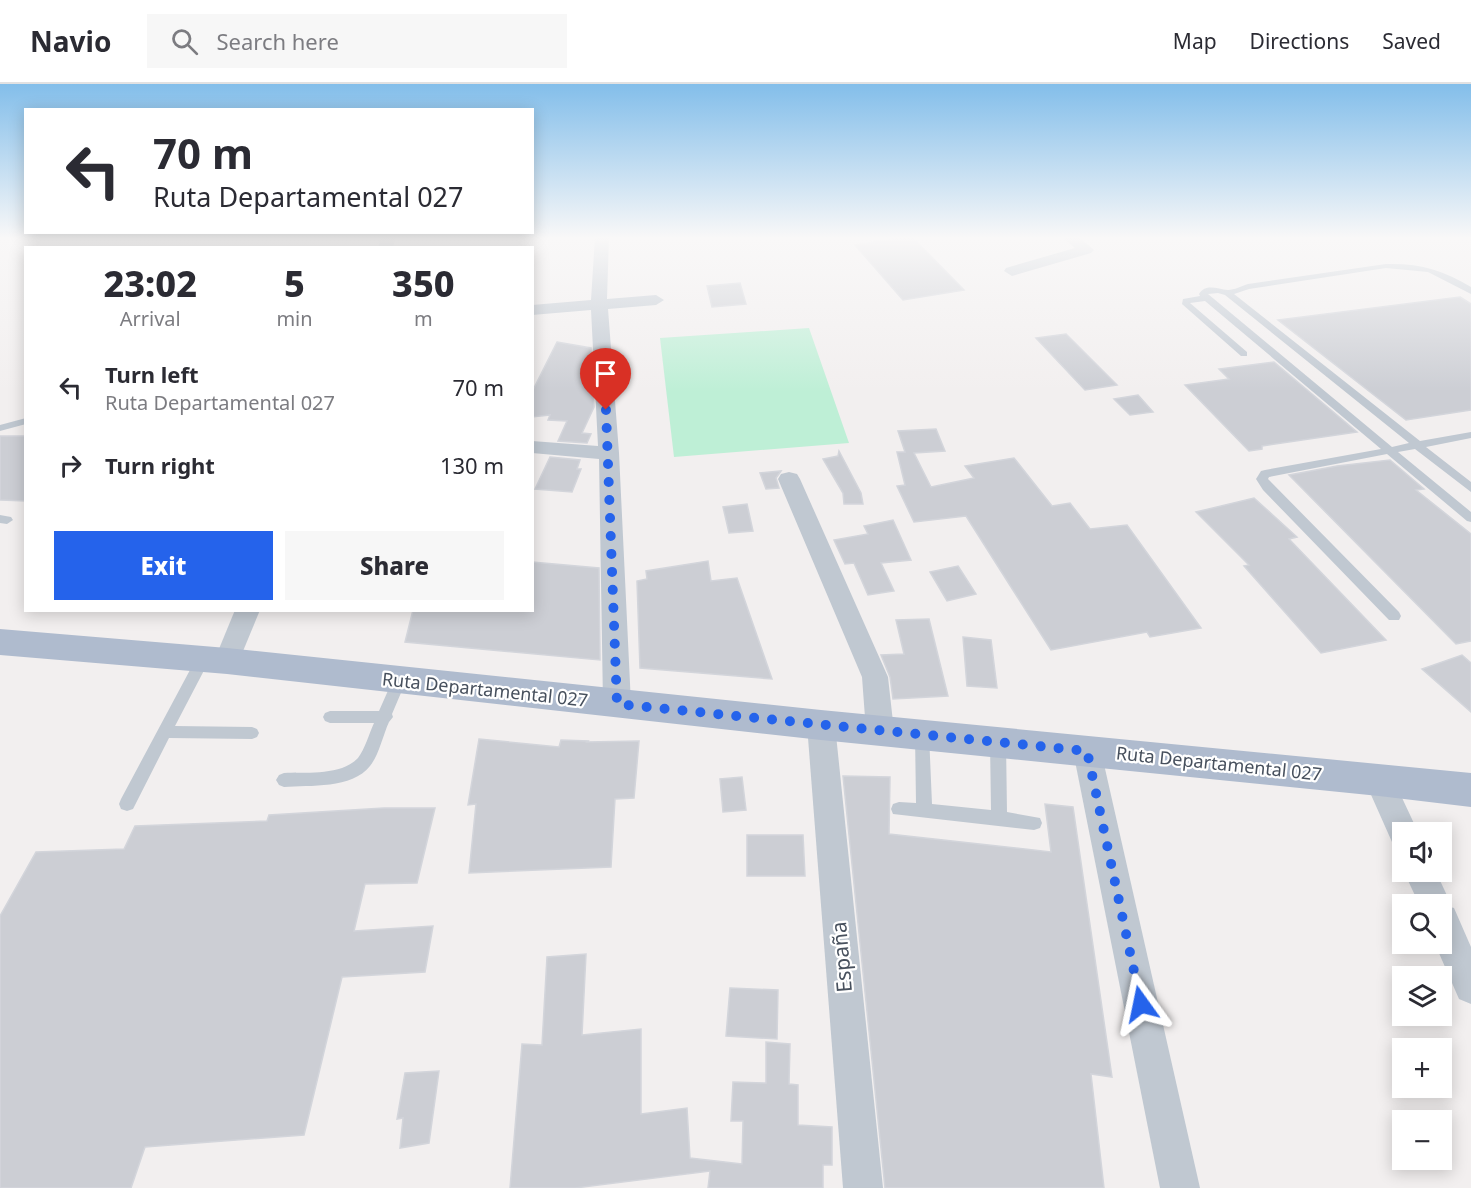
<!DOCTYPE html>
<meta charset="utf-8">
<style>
:root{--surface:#fff;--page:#f7f7f7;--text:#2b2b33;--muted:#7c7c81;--line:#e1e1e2;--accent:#2563eb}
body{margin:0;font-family:"Noto Sans",sans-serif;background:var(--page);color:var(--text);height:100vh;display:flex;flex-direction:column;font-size:22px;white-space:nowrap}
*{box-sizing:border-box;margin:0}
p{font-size:20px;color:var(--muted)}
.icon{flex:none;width:33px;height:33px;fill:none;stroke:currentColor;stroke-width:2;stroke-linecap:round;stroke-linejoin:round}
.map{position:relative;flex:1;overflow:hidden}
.details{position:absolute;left:24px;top:162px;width:510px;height:366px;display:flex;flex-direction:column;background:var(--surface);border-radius:0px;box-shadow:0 3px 15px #0003}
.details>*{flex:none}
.hud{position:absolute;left:24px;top:24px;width:510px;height:126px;border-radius:0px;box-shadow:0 3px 15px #0003;background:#fff;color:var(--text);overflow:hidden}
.controls{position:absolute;left:1392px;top:738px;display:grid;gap:12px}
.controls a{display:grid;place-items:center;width:60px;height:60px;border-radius:0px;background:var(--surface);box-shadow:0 3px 15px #0003;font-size:30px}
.pin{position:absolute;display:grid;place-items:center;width:51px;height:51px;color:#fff;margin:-62px -26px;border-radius:50% 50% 50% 0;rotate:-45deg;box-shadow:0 0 6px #0007}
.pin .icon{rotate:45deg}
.me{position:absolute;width:66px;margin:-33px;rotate:348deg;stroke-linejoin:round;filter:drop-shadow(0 0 4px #0008)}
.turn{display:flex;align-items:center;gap:21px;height:126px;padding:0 30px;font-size:27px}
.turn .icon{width:78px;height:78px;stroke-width:2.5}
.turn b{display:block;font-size:42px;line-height:51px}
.eta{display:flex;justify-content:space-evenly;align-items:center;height:102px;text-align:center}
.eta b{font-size:36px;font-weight:800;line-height:42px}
.button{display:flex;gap:12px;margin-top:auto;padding:12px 30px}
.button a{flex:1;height:69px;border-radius:0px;background:var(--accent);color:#fff;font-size:24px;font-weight:800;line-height:69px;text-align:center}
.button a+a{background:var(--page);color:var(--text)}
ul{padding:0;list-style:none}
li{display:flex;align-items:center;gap:18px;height:78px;padding:0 30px}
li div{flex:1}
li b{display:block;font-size:22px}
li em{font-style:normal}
header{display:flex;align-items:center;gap:36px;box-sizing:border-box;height:84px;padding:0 30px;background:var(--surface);border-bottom:2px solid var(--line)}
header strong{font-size:28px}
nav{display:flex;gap:33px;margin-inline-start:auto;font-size:21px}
.search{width:420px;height:54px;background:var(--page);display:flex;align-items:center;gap:15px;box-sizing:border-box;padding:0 21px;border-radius:0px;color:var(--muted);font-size:22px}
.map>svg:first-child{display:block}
.green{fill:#beefd6}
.building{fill:#ccced4;stroke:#d3d5db;stroke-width:1.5}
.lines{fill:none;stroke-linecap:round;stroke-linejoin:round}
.lane{fill:#c0c8d1;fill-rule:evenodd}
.street{fill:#c0c8d1;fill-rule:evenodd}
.primary{fill:#afbbce;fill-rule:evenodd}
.route{stroke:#2563eb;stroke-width:10;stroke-dasharray:0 18}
.labels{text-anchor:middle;stroke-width:4.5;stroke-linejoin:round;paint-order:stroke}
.street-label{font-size:18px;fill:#47505d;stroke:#fff}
.near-street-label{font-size:21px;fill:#47505d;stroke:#fff}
</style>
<header>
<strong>Navio</strong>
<div class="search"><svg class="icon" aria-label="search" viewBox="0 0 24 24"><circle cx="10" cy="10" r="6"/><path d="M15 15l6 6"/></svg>Search here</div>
<nav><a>Map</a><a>Directions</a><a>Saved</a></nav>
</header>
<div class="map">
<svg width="1471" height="1104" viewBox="0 0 1471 1104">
<rect width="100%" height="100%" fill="#f2efef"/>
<path class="green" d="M809,244l40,115 -175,14 -14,-119z"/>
<g class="building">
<path d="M904,153h8l52,53 -61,10 -48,-55z"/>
<path d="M740,199l6,21 -34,3 -5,-21z"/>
<path d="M1460,213l11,7v106l-65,10 -128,-100z"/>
<path d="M1066,250l51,51 -32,5 -49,-52z"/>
<path d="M557,258l34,6v12l-9,21 10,1 -2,10h3l1,15 -12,26 9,1 -4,9 -29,-2 9,-20 -19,-1 2,-5 -18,2v-25z"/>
<path d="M1274,278l83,70 -95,14v3l-13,2 -64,-66 44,-6 -10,-10z"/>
<path d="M1138,311l15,17 -23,3 -16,-16z"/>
<path d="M936,345l9,22 -31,2 17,34 43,-9 -9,-12 49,-8 38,48 18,-3 20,26 37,-4 74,103 -51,9 -3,-5 -96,18 -85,-134 -52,6 -17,-36 8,-1 -8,-33h8l-7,-21z"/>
<path d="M0,352h26v65l-26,-1z"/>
<path d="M839,367l22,42 2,11h-19l-1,-11 -20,-34 15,-3z"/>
<path d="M550,373l30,3 -3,9h4l-9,23 -37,-3z"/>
<path d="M1390,376l34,29 -8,1 55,44v107l-15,3 -167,-169 48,-9z"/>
<path d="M781,387l-5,7 3,10 -13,1 -6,-16z"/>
<path d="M1254,414l43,39 -8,2 97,101 -65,13 -77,-87 5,-1 -53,-53z"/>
<path d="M747,420l6,27 -24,2 -6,-26z"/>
<path d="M893,436l18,40 -30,3 13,28 -26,4 -14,-32 -9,1 -11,-24 34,-6 -4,-8z"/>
<path d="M708,477l3,20 26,-3 35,101 -132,-11 -3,-87 10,-2 -1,-8z"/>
<path d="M532,478l67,6 1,92 -195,-18 8,-32h119z"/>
<path d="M958,482l18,28 -29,7 -17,-29z"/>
<path d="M929,535l19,77 -55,3 -3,-22 -9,-22 23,-1 -8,-34z"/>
<path d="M963,553l28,3 6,48 -30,-2z"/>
<path d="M1462,571l9,8v49l-49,-43z"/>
<path d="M479,655l80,8 2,-7 27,1 -1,1 52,-1 -5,57 -19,1 -4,68 -142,6 7,-69 -8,1z"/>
<path d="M843,692l47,1 -1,57 162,18 -6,-48 28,3 39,270 -21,-3 13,114h-219z"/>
<path d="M742,693l4,33 -23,2 -3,-33z"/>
<path d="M384,724h51l-18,75 -52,1 -11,47 79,-5 -8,46 -83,5 -38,158 -159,12 -14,41h-131v-272l36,-64 88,-3 11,-23 132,-5 2,-6z"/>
<path d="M747,751h56l2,41h-58z"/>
<path d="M586,870l-4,81 59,-6v85l46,-6 3,50 52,6 1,-43h-12l2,-39 33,1v-41l24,2 -1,40 9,1v40l34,2v38h-9v23h-115l2,-17 -135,17h-65l12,-144 20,1 5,-88z"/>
<path d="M730,904l48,2 -1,49 -51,-3z"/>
<path d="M439,987l-10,72 -29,5 3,-30 -6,1 8,-46z"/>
</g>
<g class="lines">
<g class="lane">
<path d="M1386,180c33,-1 57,6 85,23v7l-43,-22 -42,-4 -137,21 -15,5 186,147 51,-9v6l-45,9 45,35v10l-56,-43 -17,3 73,60v10l-4,-1 -80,-67 -118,23 -1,2 131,133 2,4 -2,4h-10l-126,-130 -7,-11 5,-8 4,-1 116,-21 -176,-148 -15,2 57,49v4h-6l-59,-52 1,-5 17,-3 -1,-2c7,-11 18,-5 29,-4 6,0 14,-4 20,-6zM1218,209l7,2 184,148 -17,4 -184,-153z"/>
<path d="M26,334v6l-26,7v-6z"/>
<path d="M0,431l11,2 2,3 -6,4 -7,-1z"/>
<path d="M203,570l5,1 2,4 -35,67 77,1 5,2 2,4 -2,4 -5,2 -83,-1 -36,71 -6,2 -6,-2 -2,-5 2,-5 77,-144z"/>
<path d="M399,591l5,2 2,4 -14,33 1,3 -4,5c-6,13 -10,33 -19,44 -18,23 -60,19 -86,21l-5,-2 -3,-5 3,-5 5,-2c22,-1 57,3 74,-15 7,-9 11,-24 16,-35h-44l-5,-2 -2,-4 2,-4 5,-2h49l15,-34z"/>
<path d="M922,644l5,2 2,4 3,70 59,6 -1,-68 3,-5 5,-1 5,1 3,5 1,70 33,6 2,5 -2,5 -6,2 -141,-16 -2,-5 2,-5 6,-2 17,1 -1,-69 2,-4z"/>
</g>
<g class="street">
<path d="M381,153h15l-3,11h-15z"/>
<path d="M595,153h14l-2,62 49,-4 8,5 -8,5 -48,4 11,144 12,251 -4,8 -10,3 -10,-3 -4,-8 -4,-245 -67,-6v-12l66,5 -7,-136 -59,5v-10l59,-5z"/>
<path d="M1062,153h17l15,13 -3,3 -79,23 -8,-5 2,-3 69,-20z"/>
<path d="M789,388l8,2 3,5 88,198 6,54 -4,8 -10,4 -10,-4 -4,-8 -4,-54 -84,-198 3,-5z"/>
<path d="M235,526h25l-24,58 -9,3 -9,-3 -4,-7z"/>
<path d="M821,629l10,4 4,8 48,463h-40l-36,-463 4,-8z"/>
<path d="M1087,655l10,3 4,9 99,437h-40l-87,-437 4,-9z"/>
<path d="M1379,682l10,4 29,62h-16v14l-10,-4 -28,-63 5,-9z"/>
<path d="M1404,788h32l15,32 -1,3 4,1 17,39v57l-12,-5 -24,-55h7v-40h-23z"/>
</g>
<path class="primary" d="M0,545l227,19 594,62 650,63v34l-92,-11 -558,-56 -594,-66 -227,-19z"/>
</g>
<linearGradient id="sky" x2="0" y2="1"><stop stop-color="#83beea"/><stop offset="0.5" stop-color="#f9f8f8"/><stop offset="1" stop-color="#f9f8f8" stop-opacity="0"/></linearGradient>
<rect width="1471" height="308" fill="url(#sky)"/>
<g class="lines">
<path class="route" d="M606,326l11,294 470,47 54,253"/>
</g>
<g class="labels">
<g class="street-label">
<text transform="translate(485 606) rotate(6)" y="6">Ruta Departamental 027</text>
<text transform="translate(1219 680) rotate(6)" y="6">Ruta Departamental 027</text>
</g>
<g class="near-street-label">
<text transform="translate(842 873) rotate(-95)" y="7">España</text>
</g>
</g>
</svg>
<div class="controls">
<a><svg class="icon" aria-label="sound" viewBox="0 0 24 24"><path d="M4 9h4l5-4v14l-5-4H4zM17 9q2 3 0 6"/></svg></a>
<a><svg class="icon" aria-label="search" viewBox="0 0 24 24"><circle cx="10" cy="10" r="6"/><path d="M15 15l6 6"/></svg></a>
<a><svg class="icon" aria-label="layers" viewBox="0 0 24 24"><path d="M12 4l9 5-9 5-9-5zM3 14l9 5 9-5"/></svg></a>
<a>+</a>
<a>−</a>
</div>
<div class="pin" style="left:606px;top:326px;background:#d93025"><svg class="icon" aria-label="arrive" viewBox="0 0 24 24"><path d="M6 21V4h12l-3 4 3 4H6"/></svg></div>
<svg class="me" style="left:1141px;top:920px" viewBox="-20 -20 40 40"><path d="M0-17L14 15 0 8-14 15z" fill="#2563eb" stroke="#fff" stroke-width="4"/></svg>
<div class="hud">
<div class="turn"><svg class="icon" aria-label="left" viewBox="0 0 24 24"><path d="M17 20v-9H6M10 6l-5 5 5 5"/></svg><div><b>70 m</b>Ruta Departamental 027</div></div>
</div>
<section class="details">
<div class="eta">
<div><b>23:02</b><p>Arrival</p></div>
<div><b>5</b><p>min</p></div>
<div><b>350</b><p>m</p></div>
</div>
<ul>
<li><svg class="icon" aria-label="left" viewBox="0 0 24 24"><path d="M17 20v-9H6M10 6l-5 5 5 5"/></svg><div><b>Turn left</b><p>Ruta Departamental 027</p></div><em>70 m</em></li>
<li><svg class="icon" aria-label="right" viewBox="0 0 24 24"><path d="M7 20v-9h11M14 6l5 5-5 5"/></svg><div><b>Turn right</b></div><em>130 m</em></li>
</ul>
<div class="button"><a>Exit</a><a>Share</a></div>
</section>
</div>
